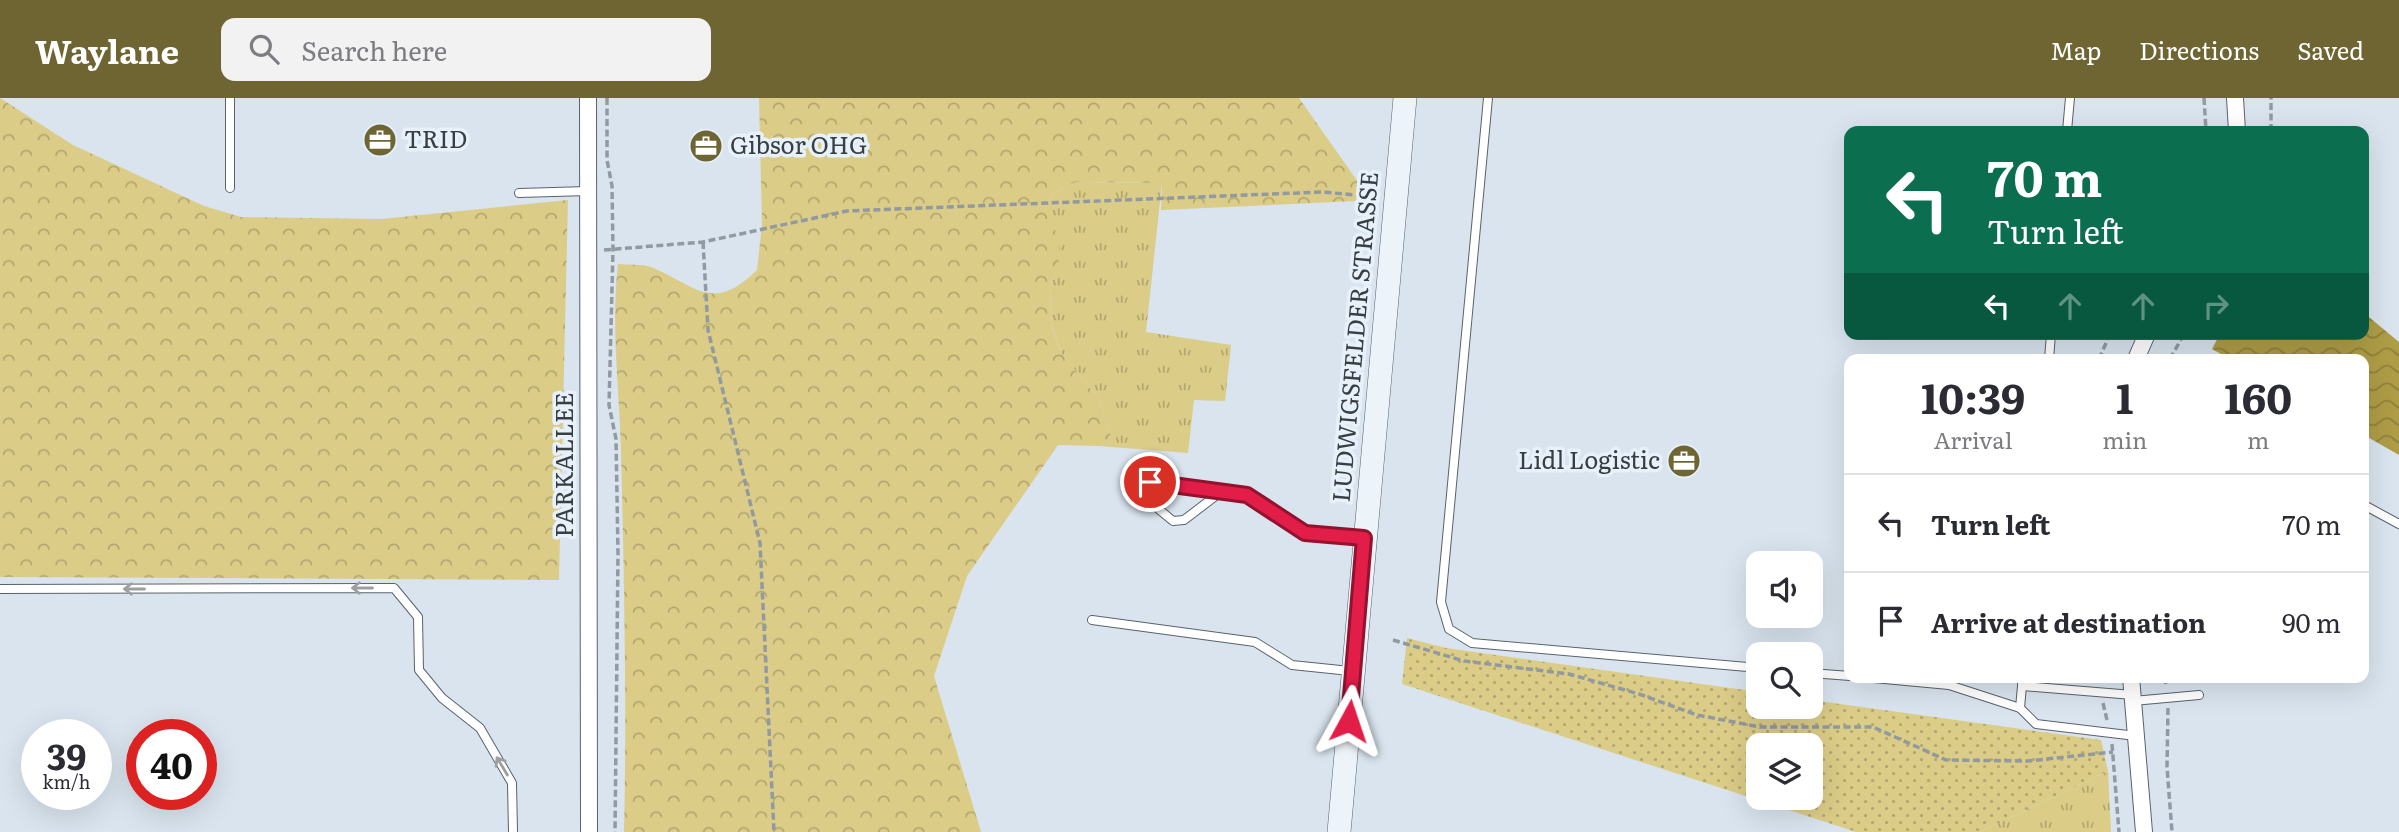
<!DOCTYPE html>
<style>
:root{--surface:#fff;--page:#f2f2f3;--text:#2b2b33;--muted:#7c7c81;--line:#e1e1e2;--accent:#6f6532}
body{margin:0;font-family:Literata,serif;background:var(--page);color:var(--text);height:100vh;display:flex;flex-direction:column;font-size:26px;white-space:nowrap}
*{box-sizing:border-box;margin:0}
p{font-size:23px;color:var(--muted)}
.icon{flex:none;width:38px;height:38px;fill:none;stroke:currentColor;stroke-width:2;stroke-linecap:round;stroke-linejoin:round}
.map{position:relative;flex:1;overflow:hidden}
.side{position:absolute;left:1844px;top:256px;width:525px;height:329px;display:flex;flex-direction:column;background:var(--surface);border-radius:14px;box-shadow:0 7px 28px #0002}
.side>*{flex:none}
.guide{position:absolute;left:1844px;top:28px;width:525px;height:214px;border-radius:14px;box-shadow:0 7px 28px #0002;background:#0b6e4f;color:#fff;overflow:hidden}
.buttons{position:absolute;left:1746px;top:453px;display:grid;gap:14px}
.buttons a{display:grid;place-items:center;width:77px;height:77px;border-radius:14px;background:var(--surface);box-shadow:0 7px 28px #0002;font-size:35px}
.speed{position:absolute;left:21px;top:621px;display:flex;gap:14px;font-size:35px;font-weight:700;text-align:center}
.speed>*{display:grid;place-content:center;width:91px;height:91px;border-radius:50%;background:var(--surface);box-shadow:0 7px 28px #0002;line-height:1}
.speed small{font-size:18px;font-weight:400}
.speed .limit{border:10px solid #d22;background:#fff;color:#111}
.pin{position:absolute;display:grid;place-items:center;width:60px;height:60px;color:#fff;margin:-30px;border:4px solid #fff;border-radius:50%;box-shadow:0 2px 7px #0007}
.me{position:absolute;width:77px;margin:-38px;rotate:5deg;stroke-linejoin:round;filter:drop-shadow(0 0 5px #0008)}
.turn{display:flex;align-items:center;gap:24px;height:147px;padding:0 28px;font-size:32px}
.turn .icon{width:91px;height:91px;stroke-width:2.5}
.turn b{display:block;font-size:49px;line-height:60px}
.lanes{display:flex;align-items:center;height:66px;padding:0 28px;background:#0003;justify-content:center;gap:35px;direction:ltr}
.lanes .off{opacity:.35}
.eta{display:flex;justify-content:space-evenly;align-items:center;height:119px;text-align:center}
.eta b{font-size:42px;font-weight:700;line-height:49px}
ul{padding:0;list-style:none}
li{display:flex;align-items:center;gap:21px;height:98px;padding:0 28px;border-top:2px solid var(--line)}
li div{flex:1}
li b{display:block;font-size:26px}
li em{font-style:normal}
header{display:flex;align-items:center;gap:42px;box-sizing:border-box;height:98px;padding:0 35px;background:var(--accent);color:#fff}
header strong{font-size:33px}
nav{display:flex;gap:38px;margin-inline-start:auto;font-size:24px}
.search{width:490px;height:63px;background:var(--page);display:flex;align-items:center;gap:18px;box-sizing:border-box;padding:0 24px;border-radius:14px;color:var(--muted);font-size:26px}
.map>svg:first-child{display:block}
.grass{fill:url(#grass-tufts)}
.forest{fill:url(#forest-crowns)}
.park{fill:url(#park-dots);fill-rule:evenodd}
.water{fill:url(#water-waves)}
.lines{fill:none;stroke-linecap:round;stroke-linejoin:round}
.lane-casing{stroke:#59636c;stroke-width:10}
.street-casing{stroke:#59636c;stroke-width:18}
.secondary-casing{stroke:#59636c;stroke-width:24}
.path{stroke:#919aa1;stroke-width:3.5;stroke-dasharray:7 3.5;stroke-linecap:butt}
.lane{stroke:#fff;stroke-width:8}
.street{stroke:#fff;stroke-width:16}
.secondary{stroke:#edf4f9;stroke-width:23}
.oneway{stroke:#9c9ea0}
.route-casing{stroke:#92132f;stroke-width:18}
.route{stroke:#e11d48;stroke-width:12}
.labels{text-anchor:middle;stroke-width:7;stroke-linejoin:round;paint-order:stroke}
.poi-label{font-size:24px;fill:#393e41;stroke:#e6f1fb;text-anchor:start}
.street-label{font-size:24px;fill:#393e41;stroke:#e6f1fb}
</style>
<header>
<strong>Waylane</strong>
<div class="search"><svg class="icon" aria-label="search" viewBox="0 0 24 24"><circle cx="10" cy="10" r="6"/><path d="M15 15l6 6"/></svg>Search here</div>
<nav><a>Map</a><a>Directions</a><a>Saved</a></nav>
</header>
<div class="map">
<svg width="2399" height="734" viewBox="0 0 2399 734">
<defs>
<pattern id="grass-tufts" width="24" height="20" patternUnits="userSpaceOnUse" patternTransform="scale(1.75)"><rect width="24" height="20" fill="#dbcc87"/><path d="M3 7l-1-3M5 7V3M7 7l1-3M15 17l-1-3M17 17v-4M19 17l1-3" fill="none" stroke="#b3a770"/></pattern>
<pattern id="forest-crowns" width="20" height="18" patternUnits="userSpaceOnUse" patternTransform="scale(1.75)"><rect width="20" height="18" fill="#dbcc87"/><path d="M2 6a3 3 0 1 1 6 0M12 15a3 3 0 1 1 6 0" fill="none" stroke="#b3a770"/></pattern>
<pattern id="park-dots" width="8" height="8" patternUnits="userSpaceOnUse" patternTransform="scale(1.75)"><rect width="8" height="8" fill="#dbcc87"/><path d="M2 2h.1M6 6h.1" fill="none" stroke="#b3a770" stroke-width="1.8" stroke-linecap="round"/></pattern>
<pattern id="water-waves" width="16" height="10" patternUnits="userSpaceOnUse" patternTransform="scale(1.75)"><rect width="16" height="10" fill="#ae9c46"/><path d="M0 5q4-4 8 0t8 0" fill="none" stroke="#8f813c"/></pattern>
</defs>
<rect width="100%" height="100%" fill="#d9e4ee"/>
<g class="grass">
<path d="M1076,84l86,1 -16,149 85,13 -6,56 -31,-1 -6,53 -89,-7 12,-10 -11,-36 -38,-46 -11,-30 -1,-40 8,-15 -14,-60 9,-16z"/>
<path d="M2108,673l3,61h-131z"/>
</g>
<g class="forest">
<path d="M0,0l73,47 131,61 37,11 140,2 187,-19 -9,380 -559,-3z"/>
<path d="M759,0h540l59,84 -2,19 -195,9 1,-27 -86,-1 -23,11 -9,16 16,31 -2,29 -8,15 1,41 11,29 38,46 11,36 -12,10 -41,-1 -91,131 -33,100 47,156h-357c3,-127 0,-255 -3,-382 -2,-63 -10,-124 -3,-186 10,1 23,0 33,3 46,19 61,47 106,3l5,-45z"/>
</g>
<path class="park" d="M1407,540l39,10 313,44v15h52v-7l290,40 7,31 -128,61h-124l-454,-148zM1759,648h52v52h-52z"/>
<path class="water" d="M2364,215l35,29v113l-35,-20v-76h-134l-18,-10 8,-15h144z"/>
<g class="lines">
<defs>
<g id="lane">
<path d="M1488,0l-47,504 8,27 23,14 287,25"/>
<path d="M2067,33l3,-33"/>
<path d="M230,90v-90"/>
<path d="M519,95l69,-2"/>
<path d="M2049,261l2,-25"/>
<path d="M1222,393l-38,29 -11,1 -17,-14 -6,-25 97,13 58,38 57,5"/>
<path d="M2364,407l35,19"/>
<path d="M0,491l394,-1 24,29 1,53 23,28 38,30 32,55 1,49"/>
<path d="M1092,522l163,22 37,23 58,6"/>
<path d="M1811,575l39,3"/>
<path d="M1863,579l86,8 71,23 16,16 100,12"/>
<path d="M2022,579v9l111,9"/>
<path d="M2133,603l66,-6"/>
<path d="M2020,610l2,-22"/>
</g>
<g id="street">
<path d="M588,0l1,734"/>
<path d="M2235,0l2,33"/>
<path d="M2136,261l11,-25"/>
<path d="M2131,579l13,155"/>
</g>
<path id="secondary" d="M1339,734l66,-734"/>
</defs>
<use href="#lane" class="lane-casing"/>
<use href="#street" class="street-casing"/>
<use href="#secondary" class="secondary-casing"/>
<g class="path">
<path d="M607,0v62l5,26 1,64 -4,155 7,34 2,114 -3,279"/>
<path d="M2204,0l2,33"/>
<path d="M2271,33v-33"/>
<path d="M703,144l5,88 52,213 14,289"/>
<path d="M604,152l99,-8 144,-31 476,-19 53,5"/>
<path d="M2099,261l11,-25"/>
<path d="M2170,261l14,-25"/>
<path d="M1393,542l71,21 105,13 70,20 58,21 63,12h113l73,33 82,1 85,-9"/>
<path d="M2165,579l1,10"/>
<path d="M2103,605l4,17"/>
<path d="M2168,610l-1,59 5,65"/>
<path d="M2112,646l7,88"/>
</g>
<use href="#lane" class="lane"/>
<use href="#street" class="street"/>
<use href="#secondary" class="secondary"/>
</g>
<defs><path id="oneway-shaft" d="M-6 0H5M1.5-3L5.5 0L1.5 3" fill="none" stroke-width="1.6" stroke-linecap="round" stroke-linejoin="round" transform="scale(1.75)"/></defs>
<g class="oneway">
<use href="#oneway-shaft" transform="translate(362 490) rotate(180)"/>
<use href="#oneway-shaft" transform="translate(134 491) rotate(180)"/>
<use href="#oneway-shaft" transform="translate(502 668) rotate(-121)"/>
</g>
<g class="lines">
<defs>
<path id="route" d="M1150,384l97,13 58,38 59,5 -15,183"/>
</defs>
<use href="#route" class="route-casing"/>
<use href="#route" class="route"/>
</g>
<defs>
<symbol id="office-disc" viewBox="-11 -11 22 22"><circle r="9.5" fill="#6f6532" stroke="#e6f1fb"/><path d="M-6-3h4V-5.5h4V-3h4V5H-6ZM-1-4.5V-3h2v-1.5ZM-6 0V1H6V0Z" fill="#fff"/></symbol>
</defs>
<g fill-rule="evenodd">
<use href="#office-disc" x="361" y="23" width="38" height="38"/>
<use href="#office-disc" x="687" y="29" width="38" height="38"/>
<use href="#office-disc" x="1665" y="344" width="38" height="38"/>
</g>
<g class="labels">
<g class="poi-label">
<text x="404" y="50">TRID</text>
<text x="730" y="56">Gibsor OHG</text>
<text x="1660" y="371" text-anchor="end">Lidl Logistic</text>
</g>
<g class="street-label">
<text transform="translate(1356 239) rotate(-85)" y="8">LUDWIGSFELDER STRASSE</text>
<text transform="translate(565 367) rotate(-90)" y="8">PARKALLEE</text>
</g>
</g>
</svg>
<div class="buttons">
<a><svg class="icon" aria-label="sound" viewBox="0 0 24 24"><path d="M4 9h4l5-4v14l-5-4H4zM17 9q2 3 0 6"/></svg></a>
<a><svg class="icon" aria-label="search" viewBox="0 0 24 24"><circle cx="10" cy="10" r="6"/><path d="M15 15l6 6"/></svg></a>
<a><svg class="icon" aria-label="layers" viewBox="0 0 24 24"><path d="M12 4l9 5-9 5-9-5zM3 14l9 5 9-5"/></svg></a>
</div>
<div class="speed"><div>39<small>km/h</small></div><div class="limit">40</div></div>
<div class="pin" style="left:1150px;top:384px;background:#d93025"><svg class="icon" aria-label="arrive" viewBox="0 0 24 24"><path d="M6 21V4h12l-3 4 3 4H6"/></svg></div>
<svg class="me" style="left:1349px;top:623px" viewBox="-20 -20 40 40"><path d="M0-17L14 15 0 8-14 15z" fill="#e11d48" stroke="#fff" stroke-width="4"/></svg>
<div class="guide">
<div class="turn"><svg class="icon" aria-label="left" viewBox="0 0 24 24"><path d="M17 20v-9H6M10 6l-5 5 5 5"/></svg><div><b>70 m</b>Turn left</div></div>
<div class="lanes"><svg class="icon" aria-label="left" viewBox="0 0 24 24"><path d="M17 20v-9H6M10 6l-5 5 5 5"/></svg><svg class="icon off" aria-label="ahead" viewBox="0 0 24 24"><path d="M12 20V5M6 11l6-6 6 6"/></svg><svg class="icon off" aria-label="ahead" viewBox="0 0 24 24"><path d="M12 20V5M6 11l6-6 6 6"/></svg><svg class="icon off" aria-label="right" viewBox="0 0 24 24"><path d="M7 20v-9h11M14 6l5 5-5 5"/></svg></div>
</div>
<section class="side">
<div class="eta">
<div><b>10:39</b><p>Arrival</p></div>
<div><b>1</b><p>min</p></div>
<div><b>160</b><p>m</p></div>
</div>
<ul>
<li><svg class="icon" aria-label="left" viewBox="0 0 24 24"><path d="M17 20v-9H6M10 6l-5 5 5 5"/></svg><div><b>Turn left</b></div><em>70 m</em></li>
<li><svg class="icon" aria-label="arrive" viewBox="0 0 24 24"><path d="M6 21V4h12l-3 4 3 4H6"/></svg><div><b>Arrive at destination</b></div><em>90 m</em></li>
</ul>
</section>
</div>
